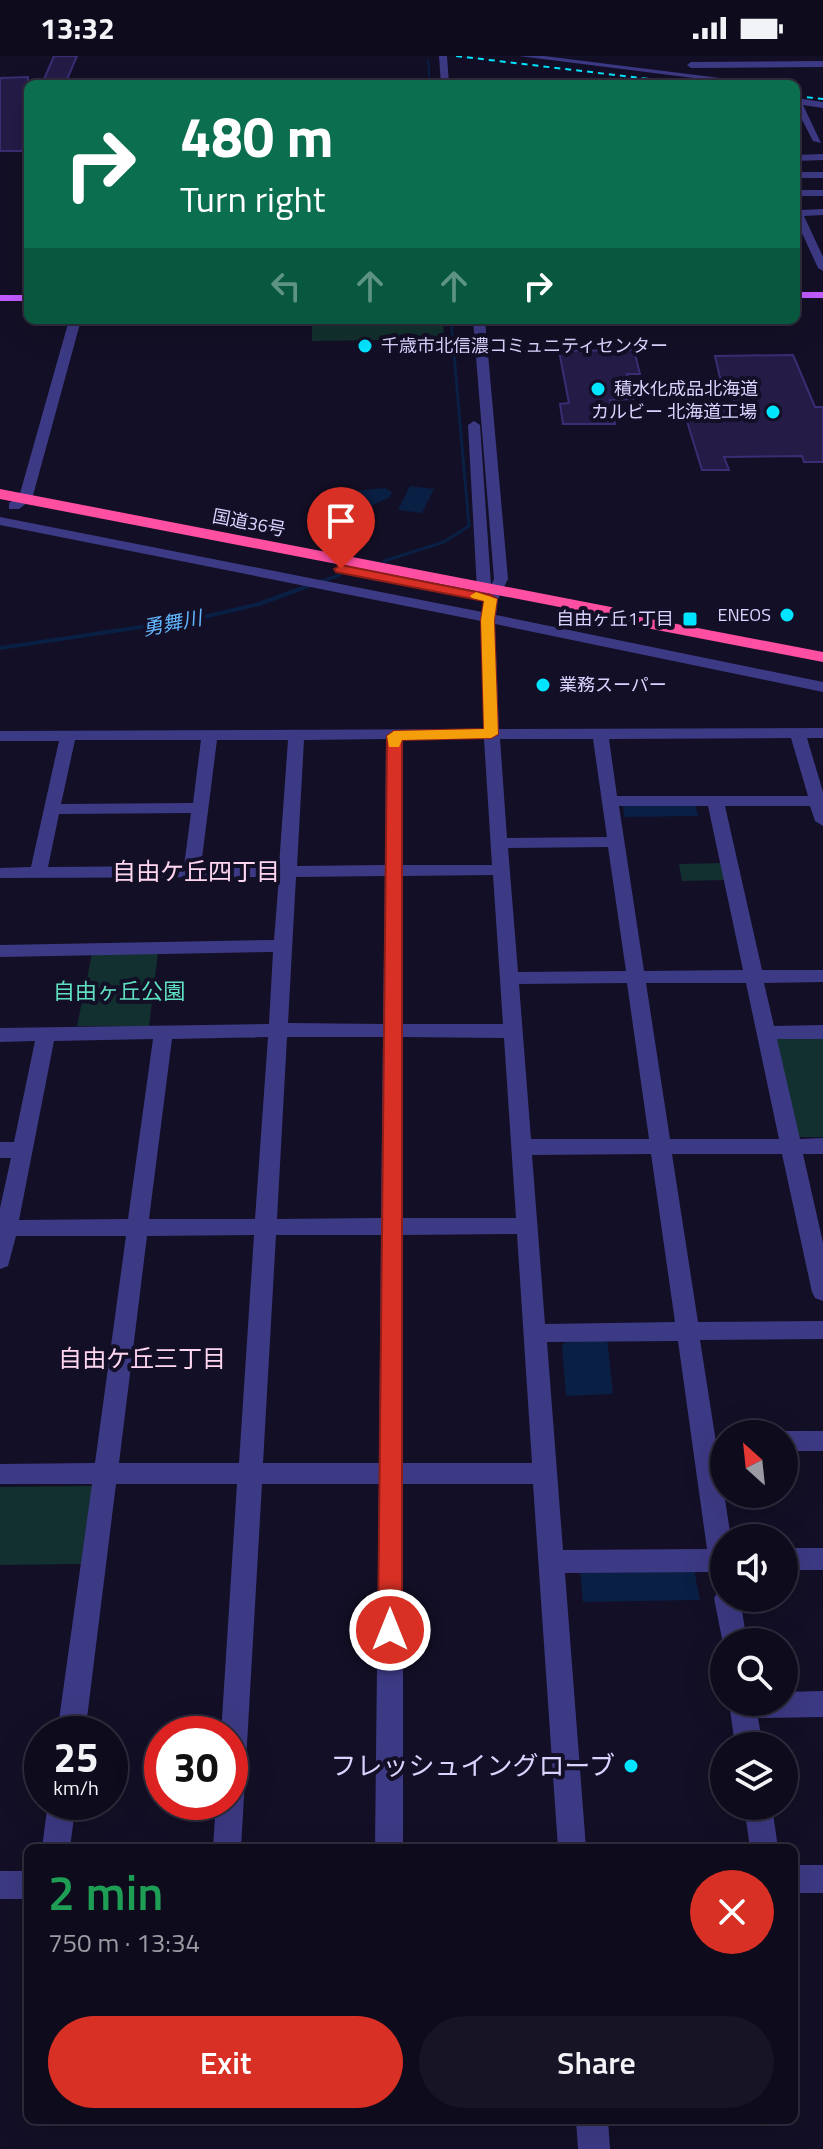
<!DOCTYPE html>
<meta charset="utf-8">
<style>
:root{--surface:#0e0b1c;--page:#171425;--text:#f1f3f6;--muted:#9b9ba3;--line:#2e2b3b;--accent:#d93025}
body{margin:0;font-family:"Titillium Web","Noto Sans JP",sans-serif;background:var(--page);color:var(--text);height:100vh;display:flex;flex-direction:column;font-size:30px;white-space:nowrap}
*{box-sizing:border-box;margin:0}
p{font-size:26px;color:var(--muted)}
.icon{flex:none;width:44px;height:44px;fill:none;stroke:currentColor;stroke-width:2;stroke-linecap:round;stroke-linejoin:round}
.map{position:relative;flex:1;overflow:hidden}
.side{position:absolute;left:24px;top:1788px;width:774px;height:280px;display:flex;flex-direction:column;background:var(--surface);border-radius:12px;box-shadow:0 8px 32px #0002,0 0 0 2px var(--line)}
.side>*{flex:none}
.guide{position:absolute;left:24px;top:24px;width:776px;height:244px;border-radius:12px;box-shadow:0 8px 32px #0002,0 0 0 2px var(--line);background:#0b6e4f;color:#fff;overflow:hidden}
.needle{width:52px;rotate:333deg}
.controls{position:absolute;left:710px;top:1364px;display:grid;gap:16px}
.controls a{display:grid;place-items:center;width:88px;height:88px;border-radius:50%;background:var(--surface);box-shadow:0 8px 32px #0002,0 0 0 2px var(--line);font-size:40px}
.speed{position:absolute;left:24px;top:1660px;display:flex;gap:16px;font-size:40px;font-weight:700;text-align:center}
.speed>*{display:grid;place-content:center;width:104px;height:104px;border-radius:50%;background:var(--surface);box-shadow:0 8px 32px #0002,0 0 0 2px var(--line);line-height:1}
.speed small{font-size:20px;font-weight:400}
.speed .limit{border:12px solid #d22;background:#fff;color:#111}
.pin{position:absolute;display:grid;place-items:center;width:68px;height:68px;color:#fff;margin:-82px -34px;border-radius:50% 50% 50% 0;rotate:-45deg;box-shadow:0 0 8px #0007}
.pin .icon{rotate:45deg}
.me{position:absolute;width:88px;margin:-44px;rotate:0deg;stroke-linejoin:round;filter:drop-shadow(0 0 6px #0008)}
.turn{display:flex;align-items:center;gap:28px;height:168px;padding:0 24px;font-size:36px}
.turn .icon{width:104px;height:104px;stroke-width:2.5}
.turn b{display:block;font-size:56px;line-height:68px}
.lanes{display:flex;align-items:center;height:76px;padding:0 24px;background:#0003;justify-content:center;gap:40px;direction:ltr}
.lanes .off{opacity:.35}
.round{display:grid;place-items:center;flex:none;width:84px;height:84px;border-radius:42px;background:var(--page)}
.overview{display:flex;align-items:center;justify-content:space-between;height:136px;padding:0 24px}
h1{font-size:48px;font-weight:600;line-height:60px;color:#1e9e55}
.button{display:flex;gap:16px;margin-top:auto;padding:16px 24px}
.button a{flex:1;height:92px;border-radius:48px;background:var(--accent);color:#fff;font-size:32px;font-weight:600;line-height:92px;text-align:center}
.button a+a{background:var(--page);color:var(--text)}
.status{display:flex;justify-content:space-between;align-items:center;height:56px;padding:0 40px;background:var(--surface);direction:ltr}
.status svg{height:22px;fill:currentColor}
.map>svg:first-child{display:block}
.green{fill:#12302f}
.water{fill:#0a1f44}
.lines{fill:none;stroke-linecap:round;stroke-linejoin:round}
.stream-far2{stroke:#0a1f44;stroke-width:2}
.stream-far1{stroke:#0a1f44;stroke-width:3}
.stream{stroke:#0a1f44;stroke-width:4}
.building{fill:#241b47;stroke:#3b2d73;stroke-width:2}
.minor{fill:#3d3a85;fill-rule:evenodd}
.major{fill:#c25bff;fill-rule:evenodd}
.highway{fill:#ff4fa3;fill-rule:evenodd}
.rail{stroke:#00e5ff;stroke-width:2;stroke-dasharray:6 5;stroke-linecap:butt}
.route{fill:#d93025;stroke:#8d1f18;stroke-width:2}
.slow{fill:#f59e0b}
.poi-dot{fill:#00e5ff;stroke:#130f26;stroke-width:3}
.labels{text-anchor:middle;stroke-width:8;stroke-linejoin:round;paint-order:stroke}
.far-poi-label{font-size:18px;fill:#d9d4ff;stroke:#130f26;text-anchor:start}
.far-street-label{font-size:18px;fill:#d9d4ff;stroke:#130f26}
.far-water-label{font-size:20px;font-style:italic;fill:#62b6ff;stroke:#130f26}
.park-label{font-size:22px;fill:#5fe0c0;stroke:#130f26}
.neighbourhood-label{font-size:24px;fill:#ffd6f0;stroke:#130f26}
.near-poi-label{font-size:26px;fill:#d9d4ff;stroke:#130f26;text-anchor:end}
</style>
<div class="status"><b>13:32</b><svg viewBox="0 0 49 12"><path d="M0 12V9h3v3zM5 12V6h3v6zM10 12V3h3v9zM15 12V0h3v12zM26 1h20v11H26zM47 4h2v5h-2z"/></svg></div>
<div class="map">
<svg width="823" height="2093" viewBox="0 0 823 2093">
<rect width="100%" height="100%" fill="#130f26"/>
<g class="green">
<path d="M312,264h131l1,19 -132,2z"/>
<path d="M723,807l3,17 -44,1 -3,-17z"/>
<path d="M158,897l-9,73h-72l15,-72z"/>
<path d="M775,981h48v100h-27z"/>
<path d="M92,1430l-11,78 -81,1v-78z"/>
</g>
<g class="water">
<path d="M410,430l24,3 -12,24 -24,-3z"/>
<path d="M385,432l7,4 -2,5 -36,17 -19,3 -1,-24z"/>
<path d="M695,746l3,14 -74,1 -1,-14z"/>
<path d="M568,1282h39l6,56 -47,2 -4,-50z"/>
<path d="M694,1513l6,31 -117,2 -3,-32z"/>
</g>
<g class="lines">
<path class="stream-far2" d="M428,4l2,24"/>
<g class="stream-far1">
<path d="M384,505l60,-19 25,-16 -18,-206"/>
<path d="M317,527l23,-8"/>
</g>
<path class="stream" d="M0,592l195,-29 64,-15 63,-23"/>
</g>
<g class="building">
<path d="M54,0h23l-12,28h-23z"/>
<path d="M28,21v74h-28v-73z"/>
<path d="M634,294l6,24h-13l6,25 -23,1 5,24h-52l-3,-20 9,-1 -10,-52z"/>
<path d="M793,299l22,52h8v55h-19l-2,-6 -78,1 5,13h-27l-16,-52 39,-1 -4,-9 15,-1 -8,-29h-8l-5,-22z"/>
</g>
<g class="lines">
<g class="minor">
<path d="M439,0h8l2,28h-8z"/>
<path d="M519,0h25l223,28h-26z"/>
<path d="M823,5v6l-132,1 -4,-3 4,-3z"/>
<path d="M796,42l27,4v6l-20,-3 18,38 -8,-2 -17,-33z"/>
<path d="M823,98v6l-27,1v-6z"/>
<rect x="796" y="116" width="27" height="6"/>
<rect x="796" y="134" width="27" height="6"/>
<path d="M796,150l5,4 22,-1v6l-19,1 19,41v14l-5,-3 -22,-48z"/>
<path d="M69,264h12l-49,179 -13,10h-10v-6l10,-6z"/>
<path d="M473,264h12l23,259 -10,20 -2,16 327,67v10l-328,-68 4,105 324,-1v10h-16l16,54v34l-8,-5 -5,-15h-85l37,164h61v12l-59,1 10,43 49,-1v14h-46l23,100 23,-1v16h-20l20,89v58l-8,-3 -3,-6 -30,-138h-110l26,168 125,-1v18l-123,1 31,198h-7v60h16l7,44h-23v7l-10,-51 7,-10 -6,-2 -5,-14 -145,1 21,275h-28l-25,-364h-130v364h-28l4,-364h-117l-21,364h-28l3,-46h14v-68h-9l16,-250h-121l-31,250h-28l35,-250h-92v-20l95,-1 31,-227h-110l-8,30 -8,3v-61l11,-50h-11v-16h14l21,-101 -35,1v-14l269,-4 4,-72 -273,5v-12l274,-5 5,-63 -279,1v-10l31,-1 28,-126h-59v-10l484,-2 -3,-108 -481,-96v-8l482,95 2,-13 -7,-10 -9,-164 6,-4 6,4 11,160 3,-6zM791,682l17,58h-191l-8,-57zM386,683l-1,126 -88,1 7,-126zM402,683h82l8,126h-90zM500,683h93l14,98 -100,1zM75,684h126l-8,63 -132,1zM217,684h71l-9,126h-78zM619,750h89l35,164 -99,1zM191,757l-7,53 -136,1 11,-53zM608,791l18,124 -108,1 -10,-124zM493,819l10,149h-101v-148zM385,820l-2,148 -95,-1 8,-146zM627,927l22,156h-118l-12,-155zM646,927h100l33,156h-109zM268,981l-13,182h-106l23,-180zM287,981h96l-2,181 -104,1zM402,981l102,1 12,180h-114zM153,983l-25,180 -109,1 35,-179zM651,1098l24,168 -130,2 -13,-169zM517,1178l15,229h-129l-1,-228zM254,1179l-15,228h-120l28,-227zM276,1179h105l-2,228h-116zM678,1285l29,208 -144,1 -16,-208z"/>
<path d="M784,1375h39v20h-39v-17h-9z"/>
<rect x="784" y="1492" width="39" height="22"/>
<path d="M823,1635v26l-65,1 5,28h-28l-6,-44h55v-10z"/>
<path d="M48,1746h28l-6,46h-28z"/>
<path d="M744,1750h28l6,42h-28z"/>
<rect x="794" y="1809" width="29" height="28"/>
<rect x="0" y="1815" width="28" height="28"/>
<path d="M576,2064h32l2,29h-32z"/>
</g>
<g class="major">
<rect x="796" y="236" width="27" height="6"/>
<rect x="0" y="239" width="28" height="6"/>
</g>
<path class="highway" d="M0,433l611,118 24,9 188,36v10l-192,-37 -25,-9 -606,-117z"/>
<g class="rail">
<path d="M456,0l235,28"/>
<path d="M796,40l27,3"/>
</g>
</g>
<path class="route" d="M341,509l150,30 6,4 -3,21 4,114 -7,4 -89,2v890l-3,8 -9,3 -8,-3 -4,-8 9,-894 7,-5 90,-2 -3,-109 3,-19 -148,-29 -2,-3z"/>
<path class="slow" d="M476,536l21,7 -3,21 4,114 -7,4 -89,2 -3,7h-10l-2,-11 7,-5 90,-2 -3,-109 3,-19 -12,-3 -2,-2z"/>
<g class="poi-dot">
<circle cx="365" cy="290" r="8"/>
<circle cx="598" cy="333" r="8"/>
<circle cx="773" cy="356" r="8"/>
<circle cx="787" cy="559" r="8"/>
<rect x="682" y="555" width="16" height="16" rx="4"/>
<circle cx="543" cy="629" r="8"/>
<circle cx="631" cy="1710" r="8"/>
</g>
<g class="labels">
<g class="far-poi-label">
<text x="381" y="296">千歳市北信濃コミュニティセンター</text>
<text x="614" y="339">積水化成品北海道</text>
<text x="757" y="362" text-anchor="end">カルビー 北海道工場</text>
<text x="771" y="565" text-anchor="end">ENEOS</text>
<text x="674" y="569" text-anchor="end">自由ヶ丘1丁目</text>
<text x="559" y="635">業務スーパー</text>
</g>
<g class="far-street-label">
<text transform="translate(249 467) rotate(11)" y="6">国道36号</text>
</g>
<g class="far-water-label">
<text transform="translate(172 567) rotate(-11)" y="7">勇舞川</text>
</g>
<g class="park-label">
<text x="119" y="943">自由ヶ丘公園</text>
</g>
<g class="neighbourhood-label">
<text x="196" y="824">自由ケ丘四丁目</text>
<text x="142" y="1311">自由ケ丘三丁目</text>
</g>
<g class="near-poi-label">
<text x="615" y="1719">フレッシュイングローブ</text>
</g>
</g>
</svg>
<div class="controls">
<a><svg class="needle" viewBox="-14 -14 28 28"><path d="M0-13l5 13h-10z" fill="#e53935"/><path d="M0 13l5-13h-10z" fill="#9b9ba3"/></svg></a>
<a><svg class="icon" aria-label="sound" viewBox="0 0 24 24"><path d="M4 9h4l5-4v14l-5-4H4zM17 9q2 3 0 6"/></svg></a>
<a><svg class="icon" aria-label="search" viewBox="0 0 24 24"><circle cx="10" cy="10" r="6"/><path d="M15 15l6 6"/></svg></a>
<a><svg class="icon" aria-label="layers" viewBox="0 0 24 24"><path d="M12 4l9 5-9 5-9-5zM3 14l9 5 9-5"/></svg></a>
</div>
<div class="speed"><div>25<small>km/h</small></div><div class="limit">30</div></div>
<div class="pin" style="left:341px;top:513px;background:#d93025"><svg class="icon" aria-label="arrive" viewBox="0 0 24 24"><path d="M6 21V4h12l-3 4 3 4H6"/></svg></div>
<svg class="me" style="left:390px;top:1574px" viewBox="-20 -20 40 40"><circle r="17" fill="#d93025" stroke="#fff" stroke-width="3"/><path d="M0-11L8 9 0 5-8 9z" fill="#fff"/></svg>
<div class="guide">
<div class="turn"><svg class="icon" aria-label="right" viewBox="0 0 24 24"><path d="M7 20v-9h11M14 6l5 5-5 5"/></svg><div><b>480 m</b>Turn right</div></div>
<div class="lanes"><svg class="icon off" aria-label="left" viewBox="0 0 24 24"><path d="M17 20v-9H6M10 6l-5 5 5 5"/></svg><svg class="icon off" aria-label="ahead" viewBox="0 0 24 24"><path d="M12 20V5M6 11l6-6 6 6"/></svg><svg class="icon off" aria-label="ahead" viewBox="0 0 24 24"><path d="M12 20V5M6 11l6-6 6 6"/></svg><svg class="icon" aria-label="right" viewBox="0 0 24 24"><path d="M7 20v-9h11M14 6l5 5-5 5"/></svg></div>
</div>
<section class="side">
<div class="overview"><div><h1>2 min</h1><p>750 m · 13:34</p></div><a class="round" style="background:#d93025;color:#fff"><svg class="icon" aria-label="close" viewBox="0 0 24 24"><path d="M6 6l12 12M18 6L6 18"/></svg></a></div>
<div class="button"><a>Exit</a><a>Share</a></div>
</section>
</div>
